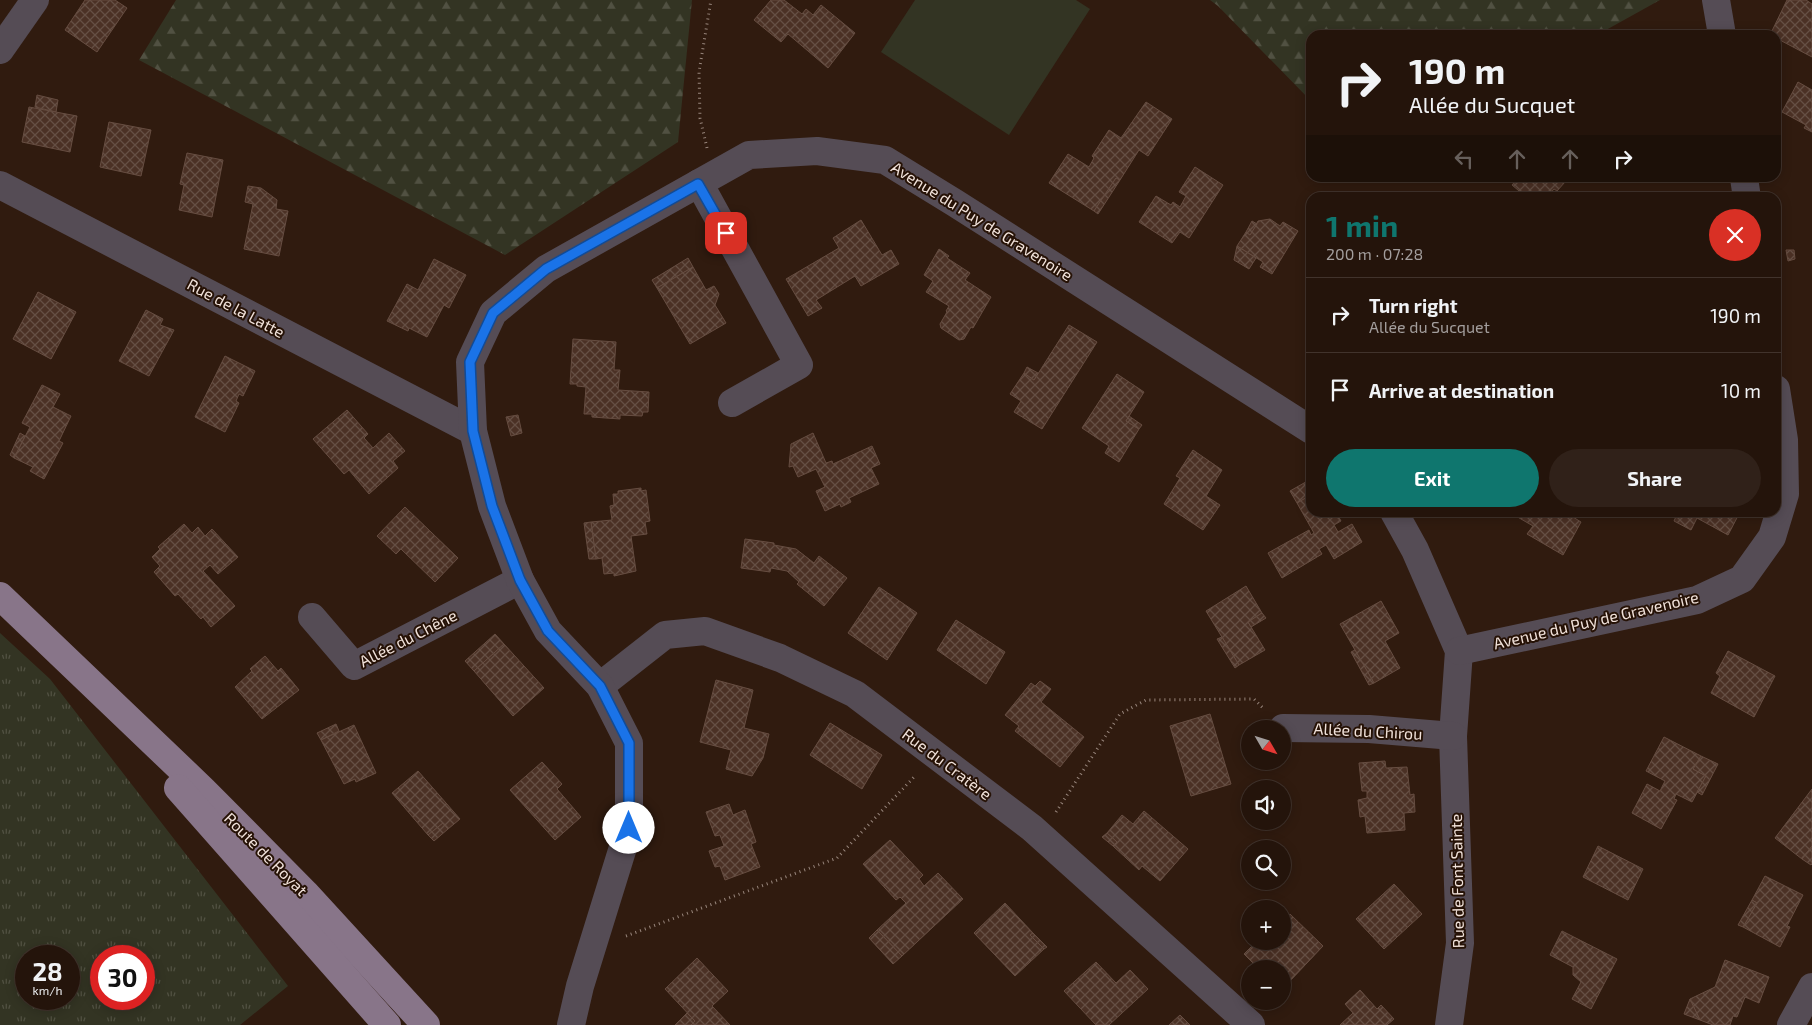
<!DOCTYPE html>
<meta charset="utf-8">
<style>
:root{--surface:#24140b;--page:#302119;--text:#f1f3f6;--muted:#a39e9d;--line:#41332c;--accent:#0f766e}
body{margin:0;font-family:"Exo 2",sans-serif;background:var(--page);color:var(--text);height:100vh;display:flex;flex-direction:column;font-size:19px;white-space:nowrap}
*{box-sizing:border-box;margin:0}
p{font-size:16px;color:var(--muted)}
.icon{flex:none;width:28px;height:28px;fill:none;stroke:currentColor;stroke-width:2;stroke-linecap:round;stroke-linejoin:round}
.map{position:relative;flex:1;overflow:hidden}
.drawer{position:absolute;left:1306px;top:192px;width:475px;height:325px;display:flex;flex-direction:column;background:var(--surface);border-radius:15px;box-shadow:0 2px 12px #0003,0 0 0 1px var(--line)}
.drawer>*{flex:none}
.top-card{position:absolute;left:1306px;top:30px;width:475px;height:152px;border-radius:15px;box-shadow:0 2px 12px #0003,0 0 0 1px var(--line);background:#24140b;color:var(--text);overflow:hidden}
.needle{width:32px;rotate:129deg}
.fabs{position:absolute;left:1241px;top:720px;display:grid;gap:10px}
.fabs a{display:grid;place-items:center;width:50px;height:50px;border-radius:50%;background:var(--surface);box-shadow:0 2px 12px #0003,0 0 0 1px var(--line);font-size:25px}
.speed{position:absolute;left:15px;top:945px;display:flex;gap:10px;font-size:25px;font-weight:700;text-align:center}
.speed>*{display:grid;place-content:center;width:65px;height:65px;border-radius:50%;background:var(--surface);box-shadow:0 2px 12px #0003,0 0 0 1px var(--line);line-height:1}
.speed small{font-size:12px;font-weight:400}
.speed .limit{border:8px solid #d22;background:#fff;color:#111}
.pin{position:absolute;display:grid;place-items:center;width:42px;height:42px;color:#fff;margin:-21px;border-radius:10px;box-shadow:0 2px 8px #0006}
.me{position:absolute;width:55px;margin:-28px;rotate:0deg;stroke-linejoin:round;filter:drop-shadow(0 0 4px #0008)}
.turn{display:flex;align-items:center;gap:18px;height:105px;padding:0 20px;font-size:22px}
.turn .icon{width:65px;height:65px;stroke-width:2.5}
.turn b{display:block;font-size:35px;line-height:42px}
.lanes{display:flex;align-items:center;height:48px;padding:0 20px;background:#0003;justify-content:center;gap:25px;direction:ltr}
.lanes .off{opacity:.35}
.round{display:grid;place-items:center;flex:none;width:52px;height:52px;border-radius:26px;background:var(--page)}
.overview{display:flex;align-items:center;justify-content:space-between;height:85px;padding:0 20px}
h1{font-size:30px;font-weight:700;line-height:38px;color:var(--accent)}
.primary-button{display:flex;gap:10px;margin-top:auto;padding:10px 20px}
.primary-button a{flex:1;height:58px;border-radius:30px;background:var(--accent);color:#fff;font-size:20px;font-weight:700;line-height:58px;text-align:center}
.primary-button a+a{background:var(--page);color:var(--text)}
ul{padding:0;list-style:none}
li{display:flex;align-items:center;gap:15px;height:75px;padding:0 20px;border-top:1px solid var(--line)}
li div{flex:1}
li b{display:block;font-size:19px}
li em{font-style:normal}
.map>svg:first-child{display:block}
.grass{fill:url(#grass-tufts);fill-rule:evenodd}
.forest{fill:url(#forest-firs)}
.green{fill:#333423}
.building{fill:url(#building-cross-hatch);stroke:#664d41}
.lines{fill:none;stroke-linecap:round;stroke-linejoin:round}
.path{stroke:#98867c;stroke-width:3;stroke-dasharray:1 4;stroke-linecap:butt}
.minor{stroke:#554c55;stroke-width:28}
.major{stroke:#887589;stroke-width:28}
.route-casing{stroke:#114b97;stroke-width:12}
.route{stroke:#1a73e8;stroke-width:9}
.labels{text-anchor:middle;stroke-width:4;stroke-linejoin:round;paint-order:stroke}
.street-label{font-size:16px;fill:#f1e2da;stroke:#261206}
</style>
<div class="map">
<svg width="1812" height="1025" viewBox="0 0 1812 1025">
<defs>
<pattern id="grass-tufts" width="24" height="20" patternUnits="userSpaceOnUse" patternTransform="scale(1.25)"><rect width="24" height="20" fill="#333423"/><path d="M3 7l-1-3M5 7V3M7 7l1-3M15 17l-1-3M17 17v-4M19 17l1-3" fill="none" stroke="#515142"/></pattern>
<pattern id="forest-firs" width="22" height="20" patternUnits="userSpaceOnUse" patternTransform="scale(1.25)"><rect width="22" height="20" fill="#333423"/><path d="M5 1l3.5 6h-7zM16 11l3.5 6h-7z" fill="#515142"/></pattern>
<pattern id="building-cross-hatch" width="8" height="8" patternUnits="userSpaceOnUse" patternTransform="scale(1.25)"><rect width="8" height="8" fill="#4b3125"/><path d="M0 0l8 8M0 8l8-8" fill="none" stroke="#654f44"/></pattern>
</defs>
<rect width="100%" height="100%" fill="#301b0f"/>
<path class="grass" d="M0,633l50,46 238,307 -48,39h-240zM26,956h43v43h-43zM144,956v43h-43v-43z"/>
<g class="forest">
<path d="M176,0h516l-14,142 -173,113 -366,-195z"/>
<path d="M1210,0h450l-63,35h-286v66l-93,-95z"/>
</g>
<path class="green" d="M915,0h161l14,9 -81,126 -128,-83z"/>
<g class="building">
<path d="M85,0h30l12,8 -30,44 -32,-22z"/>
<path d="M771,0h13l18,14 4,-5 7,6 8,-10 34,28 -27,35 -40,-34 -7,8 -27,-22z"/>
<path d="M1787,0h19l6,4v53l-36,-19v-3h-6z"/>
<path d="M1798,82l14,8v42l-8,-4 2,-3 -24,-13z"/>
<path d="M37,95l21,5 -2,12 -21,-5z"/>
<path d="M1146,102l26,17 -24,37 -9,-6 -19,30 -4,-2 -22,33 -45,-28 19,-29 21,13 5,-9 -2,-2 17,-26 12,8z"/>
<path d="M29,107l48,9 -7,36 -48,-10z"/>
<path d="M109,122l42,8 -10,46 -41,-9z"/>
<path d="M187,153l36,7 -11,57 -33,-7 5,-25 -4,-1z"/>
<path d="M1195,167l28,18 -34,53 -9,-6 -8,11 -33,-21 17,-26 15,9 2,-3 7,5 6,-11 -7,-4z"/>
<path d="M1116,178l4,2 -22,34 -4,-3z"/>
<path d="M1518,178h42l5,4 -8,9 -3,-2 -8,9h-23l2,-2 -13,-11z"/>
<path d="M248,186l13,2 16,12 -1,9 12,2 -9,45 -35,-7 9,-45 -8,-2z"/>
<path d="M1270,219l10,7 3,-4 15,9 -26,43 -12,-7 3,-5 -26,-16 9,-14 4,3 8,-14z"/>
<path d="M861,220l21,35 9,-5 8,14 -38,22 -6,-10 -39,24 6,8 -14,8 -22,-37 53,-31 -6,-10z"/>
<path d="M1252,221l5,3 -7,11 -4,-3z"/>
<path d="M1237,246l19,12 -7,11 -15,-9z"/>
<path d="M939,249l10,7 -2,2 23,15 -5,7 26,17 -18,31 -2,-1 -7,12 -5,1 -18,-12 -1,-4 7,-12 -1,-1 3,-5 -23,-14 7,-11 -9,-6z"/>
<path d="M1786,250h8l1,9 -7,2z"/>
<path d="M688,258l5,9 -36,21 -5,-8z"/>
<path d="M434,259l32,16 -17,33 -5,-3 -17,32 -18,-9 -1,3 -21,-10 20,-37 11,6z"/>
<path d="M693,267l13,23 8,-4 5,8 -4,11 11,18 -36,21 -33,-56z"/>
<path d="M38,292l38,20 -25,47 -38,-20z"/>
<path d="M146,310l17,9 -3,6 14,5 -25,46 -30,-15z"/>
<path d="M1069,325l28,17 -55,87 -28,-17 7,-11 -11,-7 14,-21 10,7z"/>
<path d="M573,339l43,3 -2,28h6l-2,20 31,2 -1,20h-5l-1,4 -22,-1v4l-28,-2v-3h-8l2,-27 -9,-1v-2h-7z"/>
<path d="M225,356l30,15 -12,25 -4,-2 -3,7 3,2 -14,29 -30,-15z"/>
<path d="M1027,367l11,6 -4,7 -10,-7z"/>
<path d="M1117,374l27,18 -18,29 13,8 -20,33 -14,-9 4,-7 -27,-18z"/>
<path d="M42,385l18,9 -7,13 18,9 -12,25 4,2 -19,36 -14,-8 3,-4 -19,-9 16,-31 -8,-4z"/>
<path d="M347,410l21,24 -4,4 9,10 16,-15 16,18 -12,10 5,7 -29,26 -20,-24 -5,4 -31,-35z"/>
<path d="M518,415l4,18 -11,3 -5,-19z"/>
<path d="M1129,416l13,9 -3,4 -13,-8z"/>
<path d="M20,433l5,3 -11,22 -4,-3z"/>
<path d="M813,433l13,30 6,-2 1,3 39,-18 8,18 -9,4 8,16 -30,14 2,4 -10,5 -1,-3 -15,7 -9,-20 9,-4 -9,-18 -18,8 -5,-11 -4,1 2,-23z"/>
<path d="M1193,450l29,20 -16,26 14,9 -17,25 -39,-26 16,-26 -4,-2z"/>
<path d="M1311,479v16l-14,8 -7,-12z"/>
<path d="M641,488v3l5,-1 4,31 -5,1 2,12 -16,2 5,35 -22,5v-3l-10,1 -2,-16 -6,1 -5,-37 21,-2 -2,-14 4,-1 -1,-11h5v-3z"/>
<path d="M1311,495v17h25l5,9 -7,4 4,7 14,-8 10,18 -28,17 -8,-14 -7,4 3,5 -40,24 -14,-25 41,-23 2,5 3,-2 -17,-30z"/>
<path d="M405,507l53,51 -23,24 -34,-33 -5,5 -19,-18z"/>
<path d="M1509,512h56l16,10 -18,33 -36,-21 6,-8z"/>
<path d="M1740,512l-12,23 -31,-17 -6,12 -17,-9 4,-9z"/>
<path d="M591,522l5,37h-7l-5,-36z"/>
<path d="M184,524l8,9 6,-6 7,9 7,-7 26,28 -20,17 -8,-9 -7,6 32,35 -24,21 -8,-10 -2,2 -23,-25 -3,2 -21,-24 6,-6 -8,-9 8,-8 -2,-2z"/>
<path d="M745,539l29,4v2l22,4 18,14 5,-7 28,22 -23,28 -27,-22 2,-2 -12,-11 -16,-3 -1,4 -29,-4z"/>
<path d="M1246,586l16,27 -14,9 17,28 -26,15 -33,-54z"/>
<path d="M879,587l38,26 -30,47 -39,-27z"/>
<path d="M1381,601l18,32 -14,8 15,27 -26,15 -34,-59z"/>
<path d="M1262,613l4,5 -15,9 -3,-5z"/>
<path d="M956,620l49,32 -19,32 -49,-34z"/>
<path d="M495,634l9,10 -30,27 -9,-10z"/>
<path d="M1222,637l17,28 -4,3 -18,-29z"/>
<path d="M504,644l40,44 -31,28 -39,-45z"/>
<path d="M1355,650l19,33 -5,2 -18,-33z"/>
<path d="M1728,651l47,25 -21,41 -43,-24 9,-17 -4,-3z"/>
<path d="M265,656l13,15 3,-3 18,22 -37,29 -27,-32 17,-16 -2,-2z"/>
<path d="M716,680l37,10 -9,38 25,6 -6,24 -11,18 -26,-7 5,-19 -31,-8z"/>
<path d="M1040,681l11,8 -10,13 43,35 -24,30 -45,-36 4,-5 -14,-11 26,-32 4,3z"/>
<path d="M1210,714l21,70 -40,12 -21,-70z"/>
<path d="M830,723l52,32 -20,34 -52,-34z"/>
<path d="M336,724l3,7 -18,9 -4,-7z"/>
<path d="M354,725l22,48 -20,9 -1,-3 -11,5 -23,-44z"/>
<path d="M1664,737l37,19 -8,13 13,7 -14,26 -16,-8 -2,5 3,1 -16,29 -29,-16 15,-29 13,7 5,-10 -19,-10z"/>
<path d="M1701,756l17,8 -16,31 -5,-3 9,-16 -13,-7z"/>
<path d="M1385,761l1,7 21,-1 3,28 4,-1 1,18 -11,1 1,17 -38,3 -2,-17 -5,1 -2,-17 9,-2v-7h-5l-3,-28z"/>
<path d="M542,762l20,22 -5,5 24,28 -26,23 -45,-50z"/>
<path d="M418,771l42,48 -12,10 -5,-6 -15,12 -36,-42z"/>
<path d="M1812,789v57l-10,13 -27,-21z"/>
<path d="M729,804l4,11 12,-5 11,32 -5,2 9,23 -35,13 -5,-14 -5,1 -6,-16 15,-5 -4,-11 -5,1 -9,-24z"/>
<path d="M1144,811l44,38 -28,32 -18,-15 -3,4 -26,-24 4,-4 -10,-9 15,-18 11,9z"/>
<path d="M443,823l5,6 -14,12 -6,-6z"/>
<path d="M1107,833l10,9 -4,4 -11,-9z"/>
<path d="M890,840l33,35 -4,4 5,7 14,-13 25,26 -61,57 -25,-26 29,-27 -6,-6 -4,3 -33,-36z"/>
<path d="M1598,846l45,23 -15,31 -45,-23z"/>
<path d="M1812,846v18l-1,1 -9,-6z"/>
<path d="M1765,876l38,19 -16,31 3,1 -10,20 -37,-20 14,-24 -5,-3z"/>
<path d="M1394,884l28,30 -38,35 -28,-30z"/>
<path d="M1752,900l5,3 -14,24 -5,-2z"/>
<path d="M1005,903l28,30 -3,2 14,14 -29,27 -41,-43z"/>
<path d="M1290,914l33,32 -33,35 -8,-7v-5h-23l-15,-15 13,-13h25v-20z"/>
<path d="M877,930l25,26 -9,8 -24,-26z"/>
<path d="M1562,931l55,28 -26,50 -19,-10 9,-17 -8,-7v-8l-23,-12z"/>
<path d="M1033,933l14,14 -3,2 -14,-14z"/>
<path d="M697,958l31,33 -16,15 18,19h-39l4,-4 -30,-32z"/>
<path d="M1725,960l44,17 -10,26 -14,-6 -8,20 -4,-1 -3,9h-17l-13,-5 -10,-21 25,-12z"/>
<path d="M1096,962l20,21 14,-13 18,19 -39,36h-13l-32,-34z"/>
<path d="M1360,990l17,19 4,-4 13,14 -7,6h-47l13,-12 -8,-9z"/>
<path d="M1690,999l10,21 -16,-6z"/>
<path d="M687,1013l8,8 -4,4h-16z"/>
<path d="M1180,1015l10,10h-21z"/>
</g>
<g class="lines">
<g class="path">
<path d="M707,148l-7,-30 -1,-46 12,-72"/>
<path d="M1056,812l64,-98 26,-14 108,-1 9,9"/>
<path d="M626,936l211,-78 78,-82"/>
</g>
<g class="minor">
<path d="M1716,0l6,35"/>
<path d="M0,50l35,-50"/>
<path d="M1744,178l3,20"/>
<path d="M699,183l100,182 -67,38"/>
<path d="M0,185l473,246"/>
<path d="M1394,512l21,38 44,101 -6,85 7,207 -11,82"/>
<path d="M312,617l42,49 166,-86"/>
<path d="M1459,651l238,-51 45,-21 30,-42 13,-43 -1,-54 -8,-51"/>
<path d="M600,686l65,-51 40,-4 75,27 75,36 177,134 219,197"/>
<path d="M1283,728l86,1 84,7"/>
<path d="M571,1025l9,-39 49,-158v-85l-29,-57 -52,-55 -28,-51 -28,-74 -19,-75 -3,-69 23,-49 53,-44 203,-114 68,-4 68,9 70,43 356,227"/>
<path d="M1791,1025l21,-38"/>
</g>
<g class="major">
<path d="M0,596l203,194 102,103 121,132"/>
<path d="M178,788l209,237"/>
</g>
</g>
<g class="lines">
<defs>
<path id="route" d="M629,828v-85l-29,-57 -52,-55 -28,-51 -28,-74 -19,-75 -3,-69 23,-49 53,-44 152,-85 28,49"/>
</defs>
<use href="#route" class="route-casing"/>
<use href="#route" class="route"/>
</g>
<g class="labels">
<g class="street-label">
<text transform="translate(982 221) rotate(32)" y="6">Avenue du Puy de Gravenoire</text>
<text transform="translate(236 308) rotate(28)" y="6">Rue de la Latte</text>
<text transform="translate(1596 620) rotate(-13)" y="6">Avenue du Puy de Gravenoire</text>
<text transform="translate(408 638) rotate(-27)" y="6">Allée du Chêne</text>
<text transform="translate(1368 731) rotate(3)" y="6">Allée du Chirou</text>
<text transform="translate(947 764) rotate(37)" y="6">Rue du Cratère</text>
<text transform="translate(266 854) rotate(45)" y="6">Route de Royat</text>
<text transform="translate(1457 881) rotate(-91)" y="6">Rue de Font Sainte</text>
</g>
</g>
</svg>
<div class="fabs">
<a><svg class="needle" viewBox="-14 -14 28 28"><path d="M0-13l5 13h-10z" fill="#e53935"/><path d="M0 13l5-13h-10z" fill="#a39e9d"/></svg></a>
<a><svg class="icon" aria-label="sound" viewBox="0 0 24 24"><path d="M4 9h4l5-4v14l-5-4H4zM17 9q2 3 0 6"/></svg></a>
<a><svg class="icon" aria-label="search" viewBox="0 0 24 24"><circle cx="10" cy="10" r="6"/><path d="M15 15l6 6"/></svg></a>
<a>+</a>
<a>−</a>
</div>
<div class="speed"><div>28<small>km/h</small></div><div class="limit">30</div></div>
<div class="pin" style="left:726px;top:233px;background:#d93025"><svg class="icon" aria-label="arrive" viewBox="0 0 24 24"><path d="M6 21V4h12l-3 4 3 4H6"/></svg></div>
<svg class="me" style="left:629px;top:828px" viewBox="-20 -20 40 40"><circle r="19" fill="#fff"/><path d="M0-13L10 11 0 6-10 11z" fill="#1a73e8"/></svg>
<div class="top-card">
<div class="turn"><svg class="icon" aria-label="right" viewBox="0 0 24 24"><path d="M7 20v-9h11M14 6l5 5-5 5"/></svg><div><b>190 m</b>Allée du Sucquet</div></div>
<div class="lanes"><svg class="icon off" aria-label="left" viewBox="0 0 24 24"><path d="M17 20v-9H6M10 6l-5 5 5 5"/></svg><svg class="icon off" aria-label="ahead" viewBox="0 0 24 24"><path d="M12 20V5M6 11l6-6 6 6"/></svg><svg class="icon off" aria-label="ahead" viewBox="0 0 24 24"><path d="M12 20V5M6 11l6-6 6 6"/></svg><svg class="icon" aria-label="right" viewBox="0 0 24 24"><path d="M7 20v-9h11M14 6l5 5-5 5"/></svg></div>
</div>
<section class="drawer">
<div class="overview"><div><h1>1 min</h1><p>200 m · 07:28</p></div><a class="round" style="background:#d93025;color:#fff"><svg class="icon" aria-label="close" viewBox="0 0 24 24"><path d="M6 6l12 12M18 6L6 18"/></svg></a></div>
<ul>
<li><svg class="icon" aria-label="right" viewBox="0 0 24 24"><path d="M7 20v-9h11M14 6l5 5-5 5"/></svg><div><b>Turn right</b><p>Allée du Sucquet</p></div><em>190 m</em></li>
<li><svg class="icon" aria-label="arrive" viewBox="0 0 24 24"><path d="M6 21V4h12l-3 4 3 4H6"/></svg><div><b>Arrive at destination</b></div><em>10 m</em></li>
</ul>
<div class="primary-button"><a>Exit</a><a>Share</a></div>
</section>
</div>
